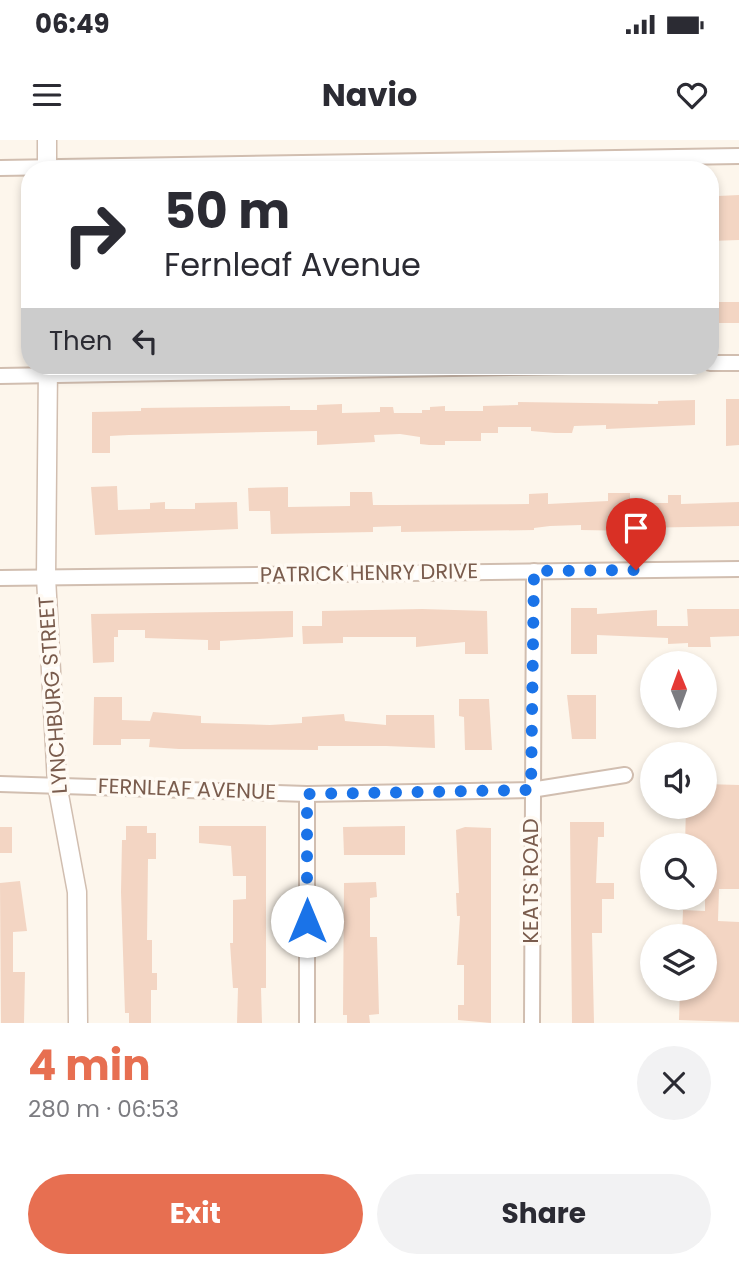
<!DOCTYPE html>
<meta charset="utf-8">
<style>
:root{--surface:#fff;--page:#f2f2f3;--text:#2b2b33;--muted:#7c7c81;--accent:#e76f51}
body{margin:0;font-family:Poppins,sans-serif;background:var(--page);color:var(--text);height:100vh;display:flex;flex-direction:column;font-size:26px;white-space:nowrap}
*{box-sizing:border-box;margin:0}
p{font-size:23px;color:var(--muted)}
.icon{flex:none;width:38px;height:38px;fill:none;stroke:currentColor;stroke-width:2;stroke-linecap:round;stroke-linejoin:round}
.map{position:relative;height:883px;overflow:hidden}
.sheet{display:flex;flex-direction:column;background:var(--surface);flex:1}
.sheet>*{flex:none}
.guide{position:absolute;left:21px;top:21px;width:698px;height:214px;border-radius:28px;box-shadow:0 4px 10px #0003;background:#fff;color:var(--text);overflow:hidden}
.needle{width:46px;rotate:359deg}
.buttons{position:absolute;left:640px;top:511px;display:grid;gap:14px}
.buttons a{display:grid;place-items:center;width:77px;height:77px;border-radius:50%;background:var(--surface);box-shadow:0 4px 10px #0003;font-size:35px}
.pin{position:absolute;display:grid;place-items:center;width:60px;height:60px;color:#fff;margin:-72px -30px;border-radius:50% 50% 50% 0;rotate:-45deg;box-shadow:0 0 7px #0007}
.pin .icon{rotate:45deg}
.me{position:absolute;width:77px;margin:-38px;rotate:0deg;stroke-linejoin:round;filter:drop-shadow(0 0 5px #0008)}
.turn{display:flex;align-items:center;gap:24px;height:147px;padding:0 28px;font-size:32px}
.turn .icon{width:91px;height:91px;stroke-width:2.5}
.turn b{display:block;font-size:49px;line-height:60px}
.then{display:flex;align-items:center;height:66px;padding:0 28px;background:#0003;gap:14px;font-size:26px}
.round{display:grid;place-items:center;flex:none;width:74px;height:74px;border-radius:37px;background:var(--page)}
.summary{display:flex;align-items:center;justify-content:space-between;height:119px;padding:0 28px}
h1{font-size:42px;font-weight:700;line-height:52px;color:var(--accent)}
.cta{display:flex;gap:14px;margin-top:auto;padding:14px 28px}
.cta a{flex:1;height:80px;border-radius:42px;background:var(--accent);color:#fff;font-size:28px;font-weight:700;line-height:80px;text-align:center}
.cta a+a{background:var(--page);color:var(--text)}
.status{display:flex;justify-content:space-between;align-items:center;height:49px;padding:0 35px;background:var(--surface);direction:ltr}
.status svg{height:19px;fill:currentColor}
header{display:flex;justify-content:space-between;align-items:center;height:91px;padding:0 28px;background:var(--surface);font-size:32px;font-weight:700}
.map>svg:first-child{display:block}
.building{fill:#f3d5c3}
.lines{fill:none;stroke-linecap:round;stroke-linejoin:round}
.minor-casing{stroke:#d1beb0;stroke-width:18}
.tertiary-casing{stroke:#d1beb0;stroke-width:21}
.minor{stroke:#fff;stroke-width:14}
.tertiary{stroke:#fff;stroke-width:18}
.route{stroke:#1a73e8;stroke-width:12;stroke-dasharray:0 21.6}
.labels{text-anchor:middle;stroke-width:7;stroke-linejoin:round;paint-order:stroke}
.street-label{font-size:21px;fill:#7a5c4d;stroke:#fffaf3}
</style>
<div class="status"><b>06:49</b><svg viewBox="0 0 49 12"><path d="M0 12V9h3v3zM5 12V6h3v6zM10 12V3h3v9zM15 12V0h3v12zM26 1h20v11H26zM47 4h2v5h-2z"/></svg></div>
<header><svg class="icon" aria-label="menu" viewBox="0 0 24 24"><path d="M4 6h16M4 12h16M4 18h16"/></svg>Navio<svg class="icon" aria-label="heart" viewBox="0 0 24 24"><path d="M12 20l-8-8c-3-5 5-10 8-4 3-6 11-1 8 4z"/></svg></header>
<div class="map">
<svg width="739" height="883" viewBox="0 0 739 883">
<rect width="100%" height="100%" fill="#fdf6ec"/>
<g class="building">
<path d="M739,55v45l-29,1v-17l7,-1 2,-8 -1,-19z"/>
<rect x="716" y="162" width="23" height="21"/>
<path d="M726,259h13v46l-13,1z"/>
<path d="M695,260v25l-89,4v-4l-32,1 -2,7h-17l-24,-2v-4h-33v6h-17v8h-36v4h-16l-9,-1v-7l-20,-3 -26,1 1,7 -58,3v-14l-188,4 -19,1v17h-18v-41l49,-1v-3l149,-2v4h27v-5l25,-1v9l38,-1v-5h13l1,6h28v-3h8v-3l15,-1v5h38v-5l35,-1v-3l140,2v-3z"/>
<path d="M117,346l1,24 32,-1v-6l15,-1v7h30v-6l42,-1 1,27 -143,6 -4,-48z"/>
<path d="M288,347v20l62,-1v-14h22l1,13h21l135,-1v-10l19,-1v11l60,-3v-8h22v10h38v-8h13v9l58,-2v24l-102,2v3l-56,-1v-5l-31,1 -16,2v2l-133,2v-6l-28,1v5l-102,2 -1,-23h-21l-1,-23z"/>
<path d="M571,468h26v6l60,-4v16h31l-1,-17h52v27l-29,1 1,10h-23v-4l-20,1v-6l-71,-3v19h-26z"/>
<path d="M422,469l65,2 1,43h-23v-12l-49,5v-10h-73v6l-40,1 -1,-18h20v-15z"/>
<path d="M293,471v26l-73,4v9h-12v-10l-63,-2v-8h-27v7h-4v25l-21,1 -2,-49z"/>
<path d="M567,555h29v44h-24z"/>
<path d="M94,557h28v23l28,1 3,-9 48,4v7l69,2 32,-2v-6l42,-3 1,7 41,4v-10h48l1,33 -49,-2h-68v4l-139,-1 -30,-2 1,-8h-29v6h-28z"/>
<path d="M459,559h30l3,51h-27l-1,-33 -5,-1z"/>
<path d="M705,644l34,1v104h-20l-1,32 21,1v100l-60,-2 1,-31h25v-53h-23l1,-26 22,1v-66h-20l1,-38h19z"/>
<path d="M570,682h34v15h-6l-2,46h18v16h-12v34h-10l2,90h-22z"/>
<path d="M126,686h21v7h9v26h-8l-1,81h5v33h5v17h-6v33h-22v-10h-4l-4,-121 1,-52h4z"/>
<path d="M199,686h67v162h-5l1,35h-25l1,-35h-5l-3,-45h3v-43l13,-1v-23h-13l-2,-30 -32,-3z"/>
<path d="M405,686v29h-61l-1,-28z"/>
<rect x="0" y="687" width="12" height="26"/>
<path d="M465,687l26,1v195l-33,-3v-15h6v-40h-7l3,-49h-3l-1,-23h3l-3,-63z"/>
<path d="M20,741l7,50 -14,1v40h12l-1,51h-23l-1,-140z"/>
<path d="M376,742l1,15 -7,1v39h7l2,77 -10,1 1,8h-23v-8h-4l1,-132z"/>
</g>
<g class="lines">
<defs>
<g id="minor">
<path d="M0,28l739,-12"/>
<path d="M710,223h29"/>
<path d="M0,236l572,-10"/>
<path d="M0,438l739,-9"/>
<path d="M0,644l307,10 224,-4 94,-15"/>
<path d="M307,883v-229"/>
<path d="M532,883l2,-452"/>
</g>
<g id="tertiary">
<path d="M47,0v30"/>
<path d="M48,226l-2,211 11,207 20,108 1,131"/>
</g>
</defs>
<use href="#minor" class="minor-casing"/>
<use href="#tertiary" class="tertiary-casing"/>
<use href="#minor" class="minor"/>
<use href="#tertiary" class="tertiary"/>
</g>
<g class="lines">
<path class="route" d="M307,781v-127l224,-4 3,-219 102,-1"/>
</g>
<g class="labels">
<g class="street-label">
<text transform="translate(369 433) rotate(-1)" y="7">PATRICK HENRY DRIVE</text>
<text transform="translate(53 555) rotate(-94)" y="7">LYNCHBURG STREET</text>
<text transform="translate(187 649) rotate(2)" y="7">FERNLEAF AVENUE</text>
<text transform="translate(531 741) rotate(-90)" y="7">KEATS ROAD</text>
</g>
</g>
</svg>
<div class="buttons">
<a><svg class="needle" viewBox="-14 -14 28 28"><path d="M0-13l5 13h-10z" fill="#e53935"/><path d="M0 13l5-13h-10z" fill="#7c7c81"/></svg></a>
<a><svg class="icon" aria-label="sound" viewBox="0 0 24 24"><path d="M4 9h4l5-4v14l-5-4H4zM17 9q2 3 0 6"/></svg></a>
<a><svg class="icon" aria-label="search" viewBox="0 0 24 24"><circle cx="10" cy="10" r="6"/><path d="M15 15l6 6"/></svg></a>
<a><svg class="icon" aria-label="layers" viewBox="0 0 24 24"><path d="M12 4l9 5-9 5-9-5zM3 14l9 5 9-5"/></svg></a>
</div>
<div class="pin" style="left:636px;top:430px;background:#d93025"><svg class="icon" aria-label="arrive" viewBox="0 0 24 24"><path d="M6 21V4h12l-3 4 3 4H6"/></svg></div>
<svg class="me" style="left:307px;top:781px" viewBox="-20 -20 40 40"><circle r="19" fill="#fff"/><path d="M0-13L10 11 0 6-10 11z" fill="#1a73e8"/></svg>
<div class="guide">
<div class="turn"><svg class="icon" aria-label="right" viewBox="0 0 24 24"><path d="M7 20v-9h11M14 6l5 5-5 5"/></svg><div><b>50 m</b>Fernleaf Avenue</div></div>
<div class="then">Then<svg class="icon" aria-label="left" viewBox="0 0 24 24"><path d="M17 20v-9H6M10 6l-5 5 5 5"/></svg></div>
</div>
</div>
<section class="sheet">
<div class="summary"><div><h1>4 min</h1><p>280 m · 06:53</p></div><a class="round"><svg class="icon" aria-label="close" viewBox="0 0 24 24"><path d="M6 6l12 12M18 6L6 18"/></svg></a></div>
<div class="cta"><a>Exit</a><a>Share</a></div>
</section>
